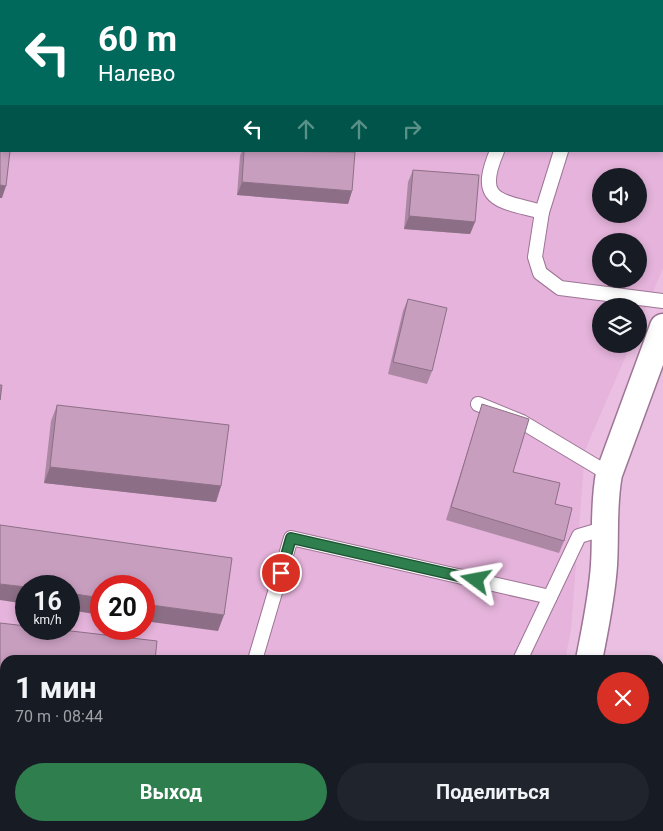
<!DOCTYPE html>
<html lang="ru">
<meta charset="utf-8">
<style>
:root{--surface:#171b24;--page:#20242c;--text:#f1f3f6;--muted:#9ea1a6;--accent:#2f7e4e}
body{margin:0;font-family:Roboto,sans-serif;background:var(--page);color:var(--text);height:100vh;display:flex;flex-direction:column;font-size:19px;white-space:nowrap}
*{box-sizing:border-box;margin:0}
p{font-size:16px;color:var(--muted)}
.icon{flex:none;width:28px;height:28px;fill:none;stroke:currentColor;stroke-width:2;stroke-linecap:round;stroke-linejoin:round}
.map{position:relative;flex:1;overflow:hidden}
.panel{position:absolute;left:0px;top:655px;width:664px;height:176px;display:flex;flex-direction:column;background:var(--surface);border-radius:15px 15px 0 0;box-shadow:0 2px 8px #0003}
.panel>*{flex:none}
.hud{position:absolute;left:0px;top:0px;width:664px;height:152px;box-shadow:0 2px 8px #0003;background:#00695c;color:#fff;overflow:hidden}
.controls{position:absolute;left:592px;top:168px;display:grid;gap:10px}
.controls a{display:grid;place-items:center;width:55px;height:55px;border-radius:50%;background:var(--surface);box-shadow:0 2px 8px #0003;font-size:25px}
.speed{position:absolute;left:15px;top:575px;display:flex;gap:10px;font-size:25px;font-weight:700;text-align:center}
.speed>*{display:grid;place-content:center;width:65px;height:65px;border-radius:50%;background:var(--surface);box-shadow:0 2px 8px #0003;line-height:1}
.speed small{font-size:12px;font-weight:400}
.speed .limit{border:8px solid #d22;background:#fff;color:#111}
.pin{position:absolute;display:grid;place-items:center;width:42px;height:42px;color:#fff;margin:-21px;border:2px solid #fff;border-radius:50%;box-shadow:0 1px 5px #0007}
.me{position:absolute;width:55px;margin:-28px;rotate:283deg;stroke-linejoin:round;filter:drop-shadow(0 0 4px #0008)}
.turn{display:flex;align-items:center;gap:18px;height:105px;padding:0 15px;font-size:22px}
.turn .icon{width:65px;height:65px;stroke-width:2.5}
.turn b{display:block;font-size:35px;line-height:42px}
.lanes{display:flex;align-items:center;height:48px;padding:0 15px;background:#0003;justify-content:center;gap:25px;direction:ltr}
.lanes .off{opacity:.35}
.round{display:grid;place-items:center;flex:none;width:52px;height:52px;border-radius:26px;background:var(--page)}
.summary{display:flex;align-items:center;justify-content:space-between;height:85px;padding:0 15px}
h1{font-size:30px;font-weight:700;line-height:38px}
.action{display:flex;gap:10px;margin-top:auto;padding:10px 15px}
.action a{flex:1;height:58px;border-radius:30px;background:var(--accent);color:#fff;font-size:20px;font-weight:700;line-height:58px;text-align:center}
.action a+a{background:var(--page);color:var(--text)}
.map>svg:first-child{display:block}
.built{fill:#e5b3db;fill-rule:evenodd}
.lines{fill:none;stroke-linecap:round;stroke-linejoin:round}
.service-casing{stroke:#9d7595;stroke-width:16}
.minor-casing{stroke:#9d7595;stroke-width:29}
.service{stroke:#fff;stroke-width:14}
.minor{stroke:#fff;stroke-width:26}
.wall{fill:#ac88a4}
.shaded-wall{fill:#8c6f86}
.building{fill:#c89ebf;stroke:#8c6f86}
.route-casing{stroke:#1f5233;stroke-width:12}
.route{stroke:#2f7e4e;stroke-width:9}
</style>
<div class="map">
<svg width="663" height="831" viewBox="0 0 663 831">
<rect width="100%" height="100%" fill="#eabfe1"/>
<path class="built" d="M0,0h663v268l-24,57v-19h-38v38h30l-46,106 -14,179 -6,31h-560v166h525l-3,5h-527zM1,1h661v150h-661zM601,176h38v38h-38zM601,241h38v38h-38zM26,586h43v43h-43zM101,586h43v43h-43z"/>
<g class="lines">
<defs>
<g id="service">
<path d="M504,0l3,1"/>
<path d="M482,1v-1"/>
<path d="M662,120l1,1"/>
<path d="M497,151c-22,52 3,49 45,61"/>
<path d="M561,151l-19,61 -7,45 5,16 20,15 103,13"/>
<path d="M478,404l44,18 87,52"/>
<path d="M255,660l36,-122 259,59"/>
<path d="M520,660l59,-124 24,-7"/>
<path d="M0,738l5,1"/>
<path d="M127,831l5,-5"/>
</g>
<g id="minor">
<path d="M589,660c6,-31 13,-63 15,-95 2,-31 -1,-60 5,-91l54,-147"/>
<path d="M546,831l2,-5"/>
</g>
</defs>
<use href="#service" class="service-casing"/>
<use href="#minor" class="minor-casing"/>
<use href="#service" class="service"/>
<use href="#minor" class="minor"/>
</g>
<g class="wall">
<path d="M242,151h105l5,40 -4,13 -111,-9 3,-39z"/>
<path d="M413,170l62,52 -5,12 -66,-5 4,-47z"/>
<path d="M408,299l24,72 -5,13 -39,-10 15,-63z"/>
<path d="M482,404l31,68 42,32 9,37 -5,12 -113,-33 32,-103z"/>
<path d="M57,405l164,81 -5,16 -172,-19 7,-62z"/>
<path d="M579,826h48l1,5h-48z"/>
</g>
<g class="shaded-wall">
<path d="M77,0h83v1h-68z"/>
<path d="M242,182l110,9 -4,13 -111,-9z"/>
<path d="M0,185l6,1 -4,12h-2z"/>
<path d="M409,216l66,6 -5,12 -66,-5z"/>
<path d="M50,467l171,19 -5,16 -172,-19z"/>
<path d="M0,584l26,3v17l-26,-4z"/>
<path d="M69,593l32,5v17l-32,-5z"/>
<path d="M144,604l80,11 -6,16 -74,-10z"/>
<path d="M0,681l5,1v16h-5z"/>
</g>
<g class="building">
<rect x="422" y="0" width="29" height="1"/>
<path d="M630,0h33v1l-1,2v-2h-33z"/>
<path d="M0,146h1v5h9l-4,35 -6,-1z"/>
<path d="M244,151l111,1 -3,39 -110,-9z"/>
<path d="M413,170l66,5 -4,47 -66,-6z"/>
<path d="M408,299l39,9 -15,63 -39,-9z"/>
<path d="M0,385h2l-2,15z"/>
<path d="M482,404l47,15 -16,53 47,11 -5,21 17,4 -8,33 -113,-34z"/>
<path d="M57,405l172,20 -8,61 -171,-19z"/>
<path d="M0,525l232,33 -8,57 -80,-11v-18h-43v12l-32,-5v-7h-43v1l-26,-3z"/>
<path d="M0,623l26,3v3h28l103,12 -2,19h-150v22l-5,-1z"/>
<path d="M356,826h136l-2,5h-135z"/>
<path d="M584,826h43l1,5h-42z"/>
<path d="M0,828l24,3h-24z"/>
</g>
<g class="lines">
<defs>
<path id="route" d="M281,573l10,-35 185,42"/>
</defs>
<use href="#route" class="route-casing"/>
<use href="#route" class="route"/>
</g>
</svg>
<div class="controls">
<a><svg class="icon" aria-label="sound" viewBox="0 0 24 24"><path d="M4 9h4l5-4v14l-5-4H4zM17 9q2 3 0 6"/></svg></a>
<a><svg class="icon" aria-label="search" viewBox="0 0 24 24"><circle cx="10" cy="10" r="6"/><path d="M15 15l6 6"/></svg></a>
<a><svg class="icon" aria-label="layers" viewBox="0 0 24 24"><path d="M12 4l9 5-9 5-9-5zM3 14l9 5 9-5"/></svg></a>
</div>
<div class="speed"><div>16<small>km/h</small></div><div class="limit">20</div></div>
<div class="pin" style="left:281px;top:573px;background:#d93025"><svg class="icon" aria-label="arrive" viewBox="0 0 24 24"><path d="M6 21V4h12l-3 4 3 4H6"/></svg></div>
<svg class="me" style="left:476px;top:580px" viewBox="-20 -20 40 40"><path d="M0-17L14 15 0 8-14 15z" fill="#2f7e4e" stroke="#fff" stroke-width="4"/></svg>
<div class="hud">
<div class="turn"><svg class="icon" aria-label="left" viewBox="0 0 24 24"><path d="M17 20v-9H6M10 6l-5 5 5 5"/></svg><div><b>60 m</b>Налево</div></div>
<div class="lanes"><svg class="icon" aria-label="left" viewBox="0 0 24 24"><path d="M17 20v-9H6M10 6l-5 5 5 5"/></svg><svg class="icon off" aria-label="ahead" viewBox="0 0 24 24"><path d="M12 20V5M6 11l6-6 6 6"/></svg><svg class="icon off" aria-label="ahead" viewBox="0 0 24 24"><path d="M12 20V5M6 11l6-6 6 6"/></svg><svg class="icon off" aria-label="right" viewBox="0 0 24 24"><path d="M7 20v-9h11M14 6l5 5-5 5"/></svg></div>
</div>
<section class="panel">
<div class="summary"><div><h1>1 мин</h1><p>70 m · 08:44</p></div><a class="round" style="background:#d93025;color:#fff"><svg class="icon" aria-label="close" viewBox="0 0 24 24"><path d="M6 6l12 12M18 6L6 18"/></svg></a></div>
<div class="action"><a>Выход</a><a>Поделиться</a></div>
</section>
</div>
